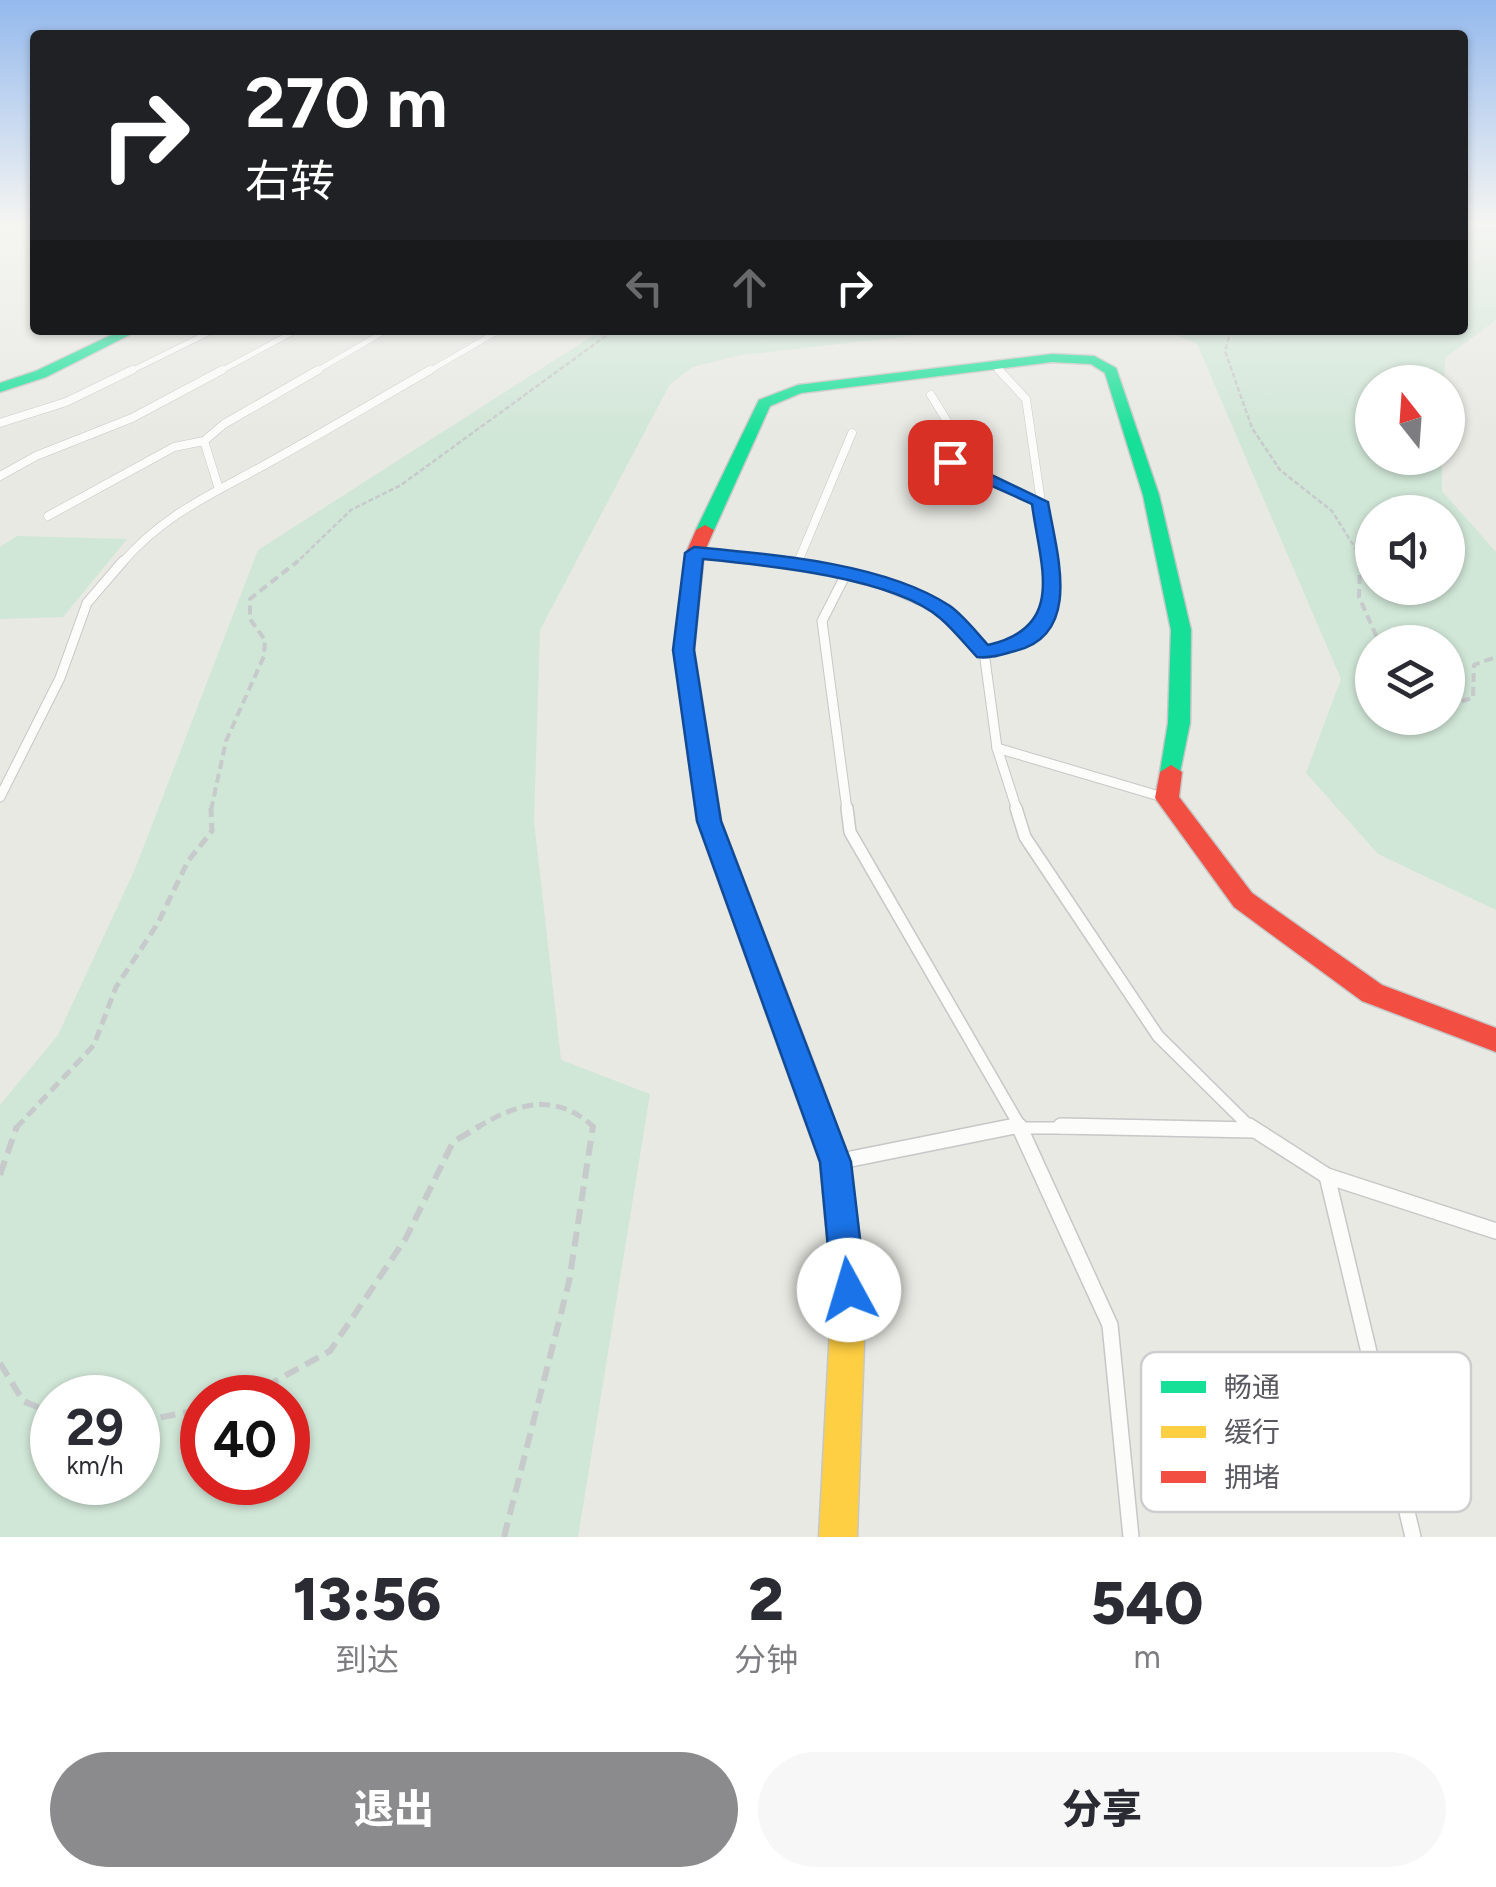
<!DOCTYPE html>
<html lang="zh">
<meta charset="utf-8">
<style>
:root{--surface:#fff;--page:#f7f7f7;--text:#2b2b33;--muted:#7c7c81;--accent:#8b8b8e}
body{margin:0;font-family:Figtree,"Noto Sans SC",sans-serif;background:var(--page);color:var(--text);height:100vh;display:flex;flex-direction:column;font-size:38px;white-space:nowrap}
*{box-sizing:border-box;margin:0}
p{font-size:32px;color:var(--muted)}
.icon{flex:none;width:55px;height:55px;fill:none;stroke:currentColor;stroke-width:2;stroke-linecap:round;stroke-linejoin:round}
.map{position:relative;height:1537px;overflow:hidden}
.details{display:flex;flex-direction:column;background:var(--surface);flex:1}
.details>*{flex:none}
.hud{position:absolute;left:30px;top:30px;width:1438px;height:305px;border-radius:10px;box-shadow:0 2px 8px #0004;background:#202124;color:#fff;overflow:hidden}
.needle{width:65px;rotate:343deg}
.controls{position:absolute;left:1355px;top:365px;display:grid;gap:20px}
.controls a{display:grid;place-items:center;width:110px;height:110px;border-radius:50%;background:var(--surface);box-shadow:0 2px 8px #0004;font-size:50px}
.speed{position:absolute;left:30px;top:1375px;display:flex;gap:20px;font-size:50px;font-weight:700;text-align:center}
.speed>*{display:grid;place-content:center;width:130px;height:130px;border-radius:50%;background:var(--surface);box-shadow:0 2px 8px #0004;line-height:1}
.speed small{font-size:25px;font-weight:400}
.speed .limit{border:15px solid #d22;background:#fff;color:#111}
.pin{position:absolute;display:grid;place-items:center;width:85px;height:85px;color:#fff;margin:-42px;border-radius:20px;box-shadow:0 5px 15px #0006}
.me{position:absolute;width:110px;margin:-55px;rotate:354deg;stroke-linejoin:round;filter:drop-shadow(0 0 8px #0008)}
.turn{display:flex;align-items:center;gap:35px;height:210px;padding:0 50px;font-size:45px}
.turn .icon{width:130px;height:130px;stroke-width:2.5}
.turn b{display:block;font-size:70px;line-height:85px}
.lanes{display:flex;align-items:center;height:95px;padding:0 50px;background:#0003;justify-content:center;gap:50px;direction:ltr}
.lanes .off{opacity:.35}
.eta{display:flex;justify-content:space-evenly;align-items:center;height:170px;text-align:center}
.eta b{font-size:60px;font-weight:800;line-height:70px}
.cta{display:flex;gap:20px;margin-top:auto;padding:20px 50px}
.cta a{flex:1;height:115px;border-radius:60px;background:var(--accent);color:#fff;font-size:40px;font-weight:800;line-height:115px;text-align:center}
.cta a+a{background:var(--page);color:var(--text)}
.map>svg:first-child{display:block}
.green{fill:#d0e6d7;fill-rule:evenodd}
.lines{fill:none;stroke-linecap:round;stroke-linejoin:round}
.lane-far4-casing{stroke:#c6c7c7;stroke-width:6}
.lane-far3-casing{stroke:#c6c7c7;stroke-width:9}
.lane-far2-casing{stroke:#c6c7c7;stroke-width:11}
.lane-far1-casing{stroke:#c6c7c7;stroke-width:14}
.lane-casing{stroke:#c6c7c7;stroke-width:18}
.fast-casing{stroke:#c6c6c6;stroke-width:3}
.slow-casing{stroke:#c6c6c6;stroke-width:3}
.jam-casing{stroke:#c6c6c6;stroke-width:3}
.path-far3{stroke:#c6caca;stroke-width:2.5;stroke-dasharray:5 2.5;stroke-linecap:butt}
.path-far2{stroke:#c6caca;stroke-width:4;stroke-dasharray:9 5;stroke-linecap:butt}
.path-far1{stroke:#c6caca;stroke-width:5;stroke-dasharray:11 6;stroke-linecap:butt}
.path{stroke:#c6caca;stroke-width:6;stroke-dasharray:15 8;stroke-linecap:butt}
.lane-far4{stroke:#fcfcfb;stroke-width:5}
.lane-far3{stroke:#fcfcfb;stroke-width:8}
.lane-far2{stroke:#fcfcfb;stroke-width:9}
.lane-far1{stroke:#fcfcfb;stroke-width:11}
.lane{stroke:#fcfcfb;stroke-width:15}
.fast{fill:#16e098;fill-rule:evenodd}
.slow{fill:#ffcf43;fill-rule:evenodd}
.jam{fill:#f24e42;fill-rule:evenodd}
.route{fill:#1a73e8;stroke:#114b97;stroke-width:2.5}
.key{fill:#fff;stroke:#cdcdd0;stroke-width:2.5}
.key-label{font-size:28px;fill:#595961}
</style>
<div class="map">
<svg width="1496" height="1537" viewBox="0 0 1496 1537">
<rect width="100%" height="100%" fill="#e8e9e3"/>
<g class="green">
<path d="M1463,223l33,6v91l-51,38 -1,24h-72v76h70v33l54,61v358l-118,-56 -72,-81 35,-94 -144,-335 -32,-14h297zM1372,512h76v76h-76zM1372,642h76v76h-76z"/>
<path d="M602,330h362l-223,25 -48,12 -23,17 -130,246 -6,191 27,239 89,34 -72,443h-578v-432l58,-70 77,-166 123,-319zM52,1398h86v84h-86zM202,1398h86v84h-86z"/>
<path d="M17,536l110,3 -64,78 -63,2v-72z"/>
</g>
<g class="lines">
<defs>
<g id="lane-far4">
<path d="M994,365l7,8"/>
<path d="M127,373l87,-43"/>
<path d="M217,373l80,-43"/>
<path d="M313,373l74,-43"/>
<path d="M426,373l74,-43"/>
</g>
<g id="lane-far3">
<path d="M999,370l27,29 24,165"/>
<path d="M931,395l22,36 -3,31 90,40"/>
<path d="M0,423l66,-21 66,-32"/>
<path d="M0,476l36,-20 96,-38 90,-48"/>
<path d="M218,486l-14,-45 20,-17 94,-54"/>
<path d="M48,516l126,-69 30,-6"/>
<path d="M695,553l110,11"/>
<path d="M798,562l54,-129"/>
<path d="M121,564c44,-51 90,-69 147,-101 54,-30 108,-62 162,-93"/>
</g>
<g id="lane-far2">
<path d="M791,561l93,24 60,26 40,41 13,96 20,62"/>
<path d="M846,574l-24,47 25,189"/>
<path d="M984,652c59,-13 74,-28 65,-91"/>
<path d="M997,748l169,50"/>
<path d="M0,797l60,-119 27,-75 36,-42"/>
</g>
<g id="lane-far1">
<path d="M847,808l3,24 171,296"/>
<path d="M1016,808l9,29 133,199 93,92"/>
<path d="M1002,1128h176"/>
</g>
<g id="lane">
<path d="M1019,1126l91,199 21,212"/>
<path d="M1061,1126l192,4"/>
<path d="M1249,1126l78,50 169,55"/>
<path d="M841,1161l174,-35"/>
<path d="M1327,1176l86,361"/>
</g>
<g id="fast">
<path d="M122,330h17l-93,47 -46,15v-9l36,-12z"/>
<path d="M1052,354l42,2 22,12 43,127 32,135 -1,93 -11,54h-16l-3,-5 8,-49 3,-93 -28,-135 -38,-122 -14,-9 -39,-2 -251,31 -31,13 -56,124 -9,5 -9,-5 63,-130 39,-15z"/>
</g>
<path id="slow" d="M807,1073l10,3 5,9 28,77 16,128 -9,247h-38l13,-247 -12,-128 -28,-77 5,-9z"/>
<g id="jam">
<path d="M705,525l9,5 -10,23 -10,97 27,171 101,264 -5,9 -10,3 -10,-3 -5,-9 -95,-264 -23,-171 12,-97 10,-23z"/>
<path d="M1171,765l11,7 -3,25 73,96 130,92 114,43v24l-134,-51 -128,-94 -79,-109 5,-26z"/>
</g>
</defs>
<use href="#lane-far4" class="lane-far4-casing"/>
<use href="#lane-far3" class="lane-far3-casing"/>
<use href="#lane-far2" class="lane-far2-casing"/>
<use href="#lane-far1" class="lane-far1-casing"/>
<use href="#lane" class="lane-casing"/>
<use href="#fast" class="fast-casing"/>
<use href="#slow" class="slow-casing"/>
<use href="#jam" class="jam-casing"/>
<g class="path-far3">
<path d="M1231,330l-6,21 27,77 28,42 52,41 28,45v8"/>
<path d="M295,564l56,-54 50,-25 213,-155"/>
</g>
<g class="path-far2">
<path d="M1360,561l-1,36 20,45"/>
<path d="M1448,705l25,-7 1,-33 22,-8"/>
<path d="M211,810l15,-69 38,-85 1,-16 -15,-21v-20l48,-38"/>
</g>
<g class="path-far1">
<path d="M16,1128l78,-83 22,-58 42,-64 30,-62 24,-30 -1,-23"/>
<path d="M476,1128c42,-25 79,-37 119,0"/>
</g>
<g class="path">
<path d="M0,1175l17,-49"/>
<path d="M0,1363l23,38 29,12"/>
<path d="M245,1398l85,-47 76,-113 47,-96 27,-16"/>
<path d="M138,1422l64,-13"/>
<path d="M504,1537l65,-255 24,-156"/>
</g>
<use href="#lane-far4" class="lane-far4"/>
<use href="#lane-far3" class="lane-far3"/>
<use href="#lane-far2" class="lane-far2"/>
<use href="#lane-far1" class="lane-far1"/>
<use href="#lane" class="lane"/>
<use href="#fast" class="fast"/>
<use href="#slow" class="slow"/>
<use href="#jam" class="jam"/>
</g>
<linearGradient id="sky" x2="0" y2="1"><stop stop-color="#94b9ed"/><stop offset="0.51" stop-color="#f5f5f2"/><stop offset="1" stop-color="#f5f5f2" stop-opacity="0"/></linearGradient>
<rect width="1496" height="438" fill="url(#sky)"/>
<path class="route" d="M945,458h11l92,44c8,49 36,133 -33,149 -12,3 -25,8 -38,6 -12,-13 -24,-28 -37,-39 -48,-41 -176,-53 -237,-59l-9,91 27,171 130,341 15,128 -5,12 -12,5 -12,-5 -5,-12 -12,-128 -123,-341 -24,-171 12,-97 9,-6c77,7 191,16 256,59 14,10 27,27 38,39 79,-18 52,-79 44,-141l-87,-39z"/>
<rect x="1141" y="1352" width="330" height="160" rx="15" class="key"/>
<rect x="1161" y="1381" width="45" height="12" fill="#16e098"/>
<rect x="1161" y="1426" width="45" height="12" fill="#ffcf43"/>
<rect x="1161" y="1471" width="45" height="12" fill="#f24e42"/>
<g class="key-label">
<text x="1224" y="1397">畅通</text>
<text x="1224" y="1442">缓行</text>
<text x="1224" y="1487">拥堵</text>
</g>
</svg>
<div class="controls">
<a><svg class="needle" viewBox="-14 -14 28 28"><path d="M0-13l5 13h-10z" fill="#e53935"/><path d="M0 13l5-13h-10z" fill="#7c7c81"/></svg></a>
<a><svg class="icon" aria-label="sound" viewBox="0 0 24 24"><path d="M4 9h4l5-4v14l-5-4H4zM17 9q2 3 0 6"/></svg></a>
<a><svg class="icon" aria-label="layers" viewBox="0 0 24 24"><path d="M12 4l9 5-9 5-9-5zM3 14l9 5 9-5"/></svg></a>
</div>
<div class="speed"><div>29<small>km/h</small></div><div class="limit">40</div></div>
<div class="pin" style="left:950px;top:462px;background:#d93025"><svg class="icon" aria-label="arrive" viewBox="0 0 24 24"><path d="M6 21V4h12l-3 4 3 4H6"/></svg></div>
<svg class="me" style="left:849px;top:1290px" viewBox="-20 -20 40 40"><circle r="19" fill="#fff"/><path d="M0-13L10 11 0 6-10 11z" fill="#1a73e8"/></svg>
<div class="hud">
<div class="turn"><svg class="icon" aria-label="right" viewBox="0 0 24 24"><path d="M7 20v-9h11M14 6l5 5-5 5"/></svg><div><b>270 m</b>右转</div></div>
<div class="lanes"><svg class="icon off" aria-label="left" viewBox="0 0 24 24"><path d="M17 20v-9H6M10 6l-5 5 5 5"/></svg><svg class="icon off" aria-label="ahead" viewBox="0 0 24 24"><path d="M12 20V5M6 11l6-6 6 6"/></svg><svg class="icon" aria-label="right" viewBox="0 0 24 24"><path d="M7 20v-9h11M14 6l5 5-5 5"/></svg></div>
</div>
</div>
<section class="details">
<div class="eta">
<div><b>13:56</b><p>到达</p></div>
<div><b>2</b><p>分钟</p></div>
<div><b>540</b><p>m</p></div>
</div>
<div class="cta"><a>退出</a><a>分享</a></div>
</section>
